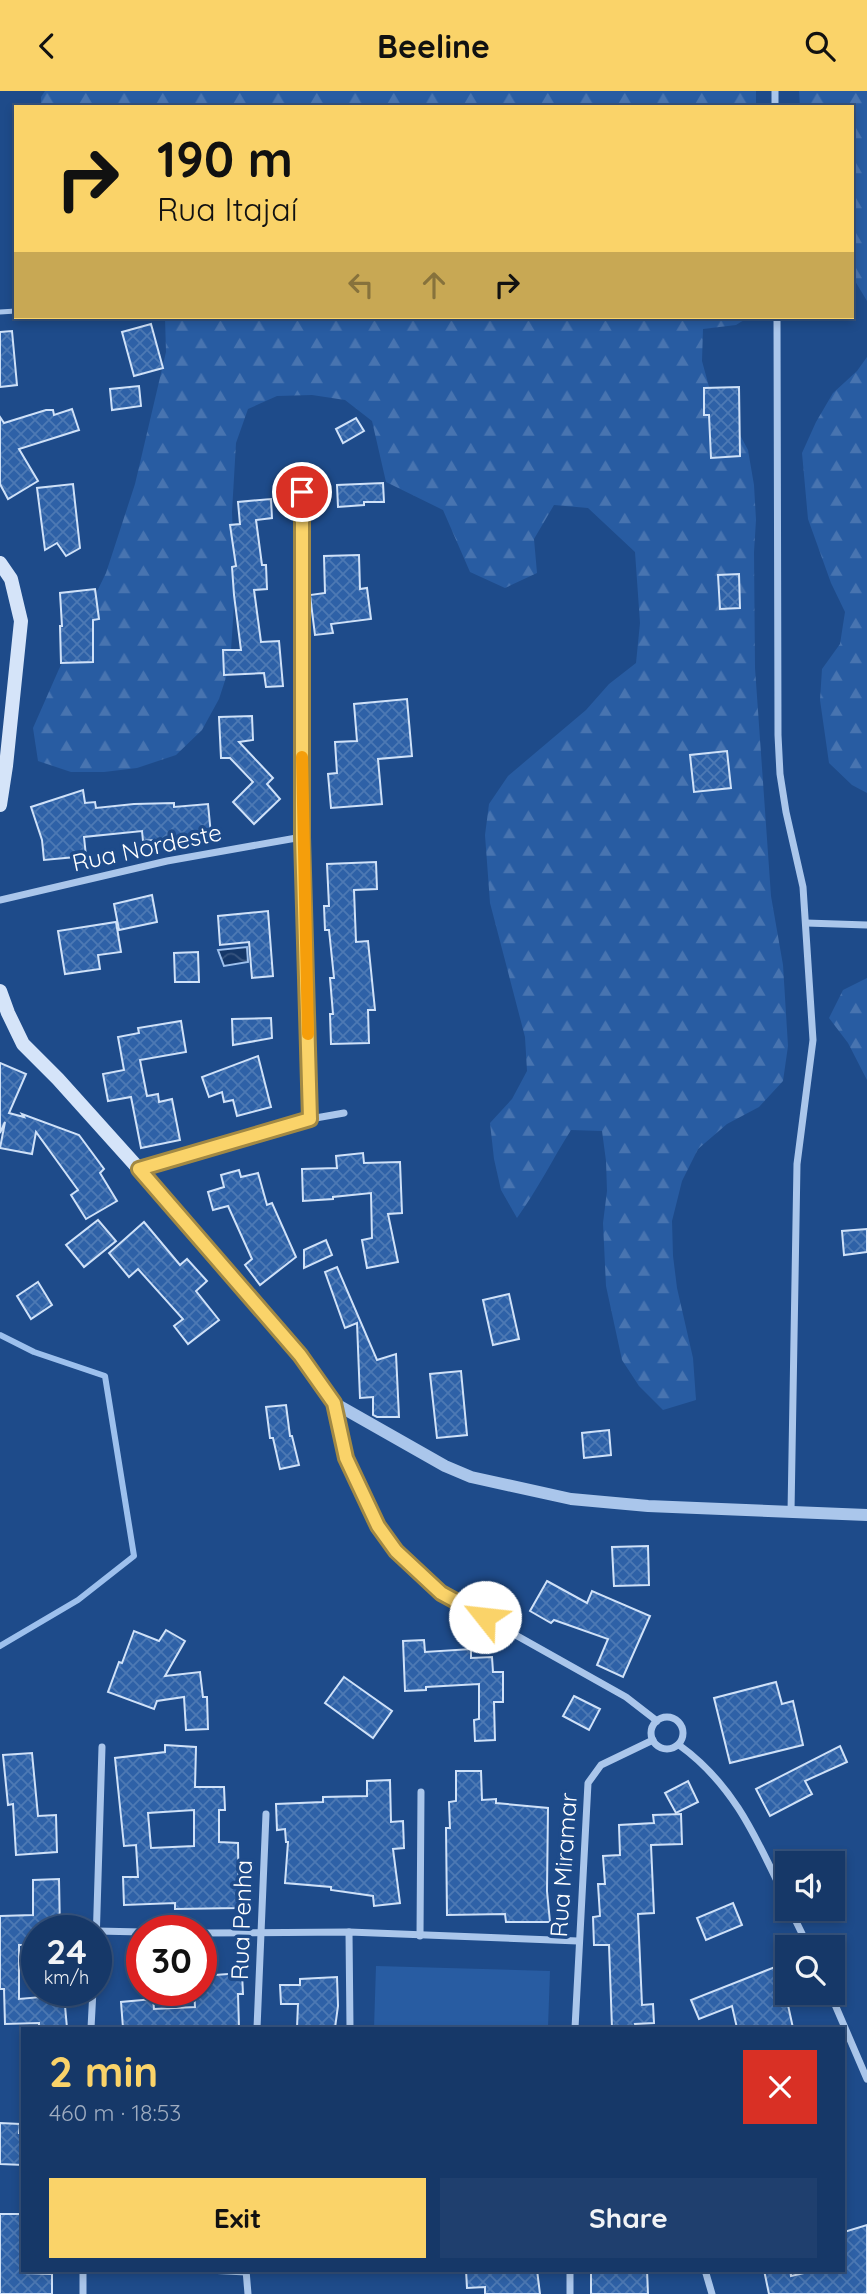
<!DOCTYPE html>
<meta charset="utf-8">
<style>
:root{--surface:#163868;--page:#1f3f6e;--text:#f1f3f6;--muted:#9eacc0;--line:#35527c;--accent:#fad369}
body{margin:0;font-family:Quicksand,sans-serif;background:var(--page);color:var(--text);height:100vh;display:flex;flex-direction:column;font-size:26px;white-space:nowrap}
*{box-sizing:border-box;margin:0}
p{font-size:23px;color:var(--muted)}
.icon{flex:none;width:38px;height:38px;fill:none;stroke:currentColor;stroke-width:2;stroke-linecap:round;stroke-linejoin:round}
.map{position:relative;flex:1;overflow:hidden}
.panel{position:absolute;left:21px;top:1936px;width:824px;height:245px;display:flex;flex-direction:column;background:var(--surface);border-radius:0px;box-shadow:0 4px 10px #0003,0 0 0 2px var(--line)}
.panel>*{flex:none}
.guide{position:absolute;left:14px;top:14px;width:840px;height:214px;border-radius:0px;box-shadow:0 4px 10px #0003,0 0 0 2px var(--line);background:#fad369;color:#111;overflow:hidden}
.tools{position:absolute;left:775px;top:1760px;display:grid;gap:14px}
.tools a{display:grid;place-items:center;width:70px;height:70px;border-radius:0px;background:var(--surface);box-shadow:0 4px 10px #0003,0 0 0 2px var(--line);font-size:35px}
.speed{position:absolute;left:21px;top:1824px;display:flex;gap:14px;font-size:35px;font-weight:700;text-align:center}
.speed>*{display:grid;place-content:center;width:91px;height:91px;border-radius:50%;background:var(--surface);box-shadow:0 4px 10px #0003,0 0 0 2px var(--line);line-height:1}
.speed small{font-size:18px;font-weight:400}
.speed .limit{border:10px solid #d22;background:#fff;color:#111}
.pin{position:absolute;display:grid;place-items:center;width:60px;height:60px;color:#fff;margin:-30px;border:4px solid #fff;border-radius:50%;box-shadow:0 2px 7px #0007}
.me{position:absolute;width:77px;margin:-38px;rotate:299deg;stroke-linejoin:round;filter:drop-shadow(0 0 5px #0008)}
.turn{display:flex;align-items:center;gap:24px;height:147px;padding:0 28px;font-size:32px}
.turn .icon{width:91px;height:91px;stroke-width:2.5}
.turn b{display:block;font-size:49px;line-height:60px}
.lanes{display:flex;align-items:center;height:66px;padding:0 28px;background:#0003;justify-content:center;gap:35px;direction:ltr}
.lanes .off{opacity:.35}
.round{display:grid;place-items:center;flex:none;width:74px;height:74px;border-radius:0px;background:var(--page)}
.head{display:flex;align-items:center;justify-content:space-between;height:119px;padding:0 28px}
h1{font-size:42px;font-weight:700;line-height:52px;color:var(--accent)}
.button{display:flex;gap:14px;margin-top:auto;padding:14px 28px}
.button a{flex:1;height:80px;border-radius:0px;background:var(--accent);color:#111;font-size:28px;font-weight:700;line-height:80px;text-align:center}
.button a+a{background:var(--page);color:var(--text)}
header{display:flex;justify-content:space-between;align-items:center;height:91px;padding:0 28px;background:var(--accent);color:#111;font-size:32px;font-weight:700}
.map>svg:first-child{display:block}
.forest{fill:url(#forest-firs)}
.park{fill:#285ca2}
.water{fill:url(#water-waves);stroke:#9dc0ed;stroke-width:2}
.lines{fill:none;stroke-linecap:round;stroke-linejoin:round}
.stream{stroke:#9dc0ed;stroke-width:6}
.building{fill:url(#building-cross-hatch);stroke:#cfe1f8;stroke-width:2;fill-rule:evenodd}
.service{stroke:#aac6eb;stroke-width:5}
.minor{stroke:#aac6eb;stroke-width:7}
.tertiary{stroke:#aac6eb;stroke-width:12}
.secondary{stroke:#d5e4f9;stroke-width:14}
.route-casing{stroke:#a28944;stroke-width:18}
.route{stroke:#fad369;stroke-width:12}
.slow{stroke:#f59e0b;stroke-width:12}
.labels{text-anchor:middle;stroke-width:7;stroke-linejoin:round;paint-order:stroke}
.street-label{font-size:24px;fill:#fff;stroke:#1e4b8a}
</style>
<header><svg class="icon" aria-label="back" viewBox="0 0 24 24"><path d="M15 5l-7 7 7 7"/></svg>Beeline<svg class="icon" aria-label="search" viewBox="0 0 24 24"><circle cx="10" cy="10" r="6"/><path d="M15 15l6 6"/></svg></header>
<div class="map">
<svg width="867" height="2203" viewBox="0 0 867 2203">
<defs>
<pattern id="forest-firs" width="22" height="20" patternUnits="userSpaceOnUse" patternTransform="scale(1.75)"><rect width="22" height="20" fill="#285ca2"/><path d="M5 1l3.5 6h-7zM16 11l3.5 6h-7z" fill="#4874b0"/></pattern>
<pattern id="water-waves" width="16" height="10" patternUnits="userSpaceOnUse" patternTransform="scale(1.75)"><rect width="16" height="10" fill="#153768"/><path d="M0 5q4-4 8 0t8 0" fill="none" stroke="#38557f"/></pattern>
<pattern id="building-cross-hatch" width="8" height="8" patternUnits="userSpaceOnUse" patternTransform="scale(1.75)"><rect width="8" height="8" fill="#2e61a7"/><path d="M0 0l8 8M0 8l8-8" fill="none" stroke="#4d79b4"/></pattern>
</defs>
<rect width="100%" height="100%" fill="#1e4b8a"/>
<g class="forest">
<path d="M45,0h711v16h-715v-10z"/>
<path d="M799,0h68v210l-15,-25v-169h-52z"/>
<path d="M165,226h584l-13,8 -33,4 -1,32 9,33 21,26 16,30 6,35 2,35 -2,32 1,116 16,228 12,69 5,81 -5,35 -24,26 -32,17 -29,25 -16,32 -10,40 1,35 4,32 16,70 3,42 -33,10 -24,-24 -17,-26 -16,-74 -3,-63 4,-32 -1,-30 -4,-30 -31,-1c-19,30 -33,59 -54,88l-16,-28 -7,-31 -4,-36 22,-24 15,-28 -2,-34 -35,-134 -5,-68 4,-31 19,-28 78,-66 23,-26 27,-21 4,-40 -5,-71 -47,-44 -34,-3 -20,34 3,34 -32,15 -35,-16 -27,-62 -57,-28 -14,-61 -27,-21 -33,-5 -35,1 -29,13 -12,34 -4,69 3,78 -5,75 -11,34 -17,31 -26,25 -39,13 -33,4h-33l-33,-11 -5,-33 26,-59 47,-96 29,-89 31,-132z"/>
<path d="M867,266v436l-15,-8 -23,-22 -9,-63 2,-31 18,-25 5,-32 -14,-29 -23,-64 -6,-66 14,-31 17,-29 24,-22z"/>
<path d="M867,887v102l-19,-37 -19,-25 14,-28z"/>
</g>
<path class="park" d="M376,1875l174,5 -2,57h-174z"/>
<path class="water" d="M247,856l1,15 -24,4 -6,-16z"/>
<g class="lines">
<path class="stream" d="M0,1244l34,17 71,24 29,180 -56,44 -78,46"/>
</g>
<g class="building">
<path d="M151,233l12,44 -29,8 -12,-44z"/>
<path d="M12,240l5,54 -17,2v-55z"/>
<path d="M139,295l2,20 -29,4 -2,-21z"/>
<path d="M739,296l1,69 -29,2 -2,-43h-5v-27z"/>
<path d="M72,318l7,21 -60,19 19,32 -30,18 -8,-15v-67l4,6 42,-13h7l1,5z"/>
<path d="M356,327l8,13 -21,12 -7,-14z"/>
<path d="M383,392l1,19h-20v3l-26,2 -1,-22z"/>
<path d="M73,393l7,64 -14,8 -9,-13 -12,7 -8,-62z"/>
<path d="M271,408l1,19 -16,2 6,45h4l1,24 -13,1 7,52 18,-1 4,45 -17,1 -2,-14 -40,2 -1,-25h18l-7,-55 -2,-28 4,-1 -6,-41 10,-1 -2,-22z"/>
<path d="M359,464l1,34 7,-1 4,31 -40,5 2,9 -18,2 -5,-40 15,-2 -1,-37z"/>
<path d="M739,483l1,34 -20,1 -2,-34z"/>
<path d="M95,498l4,30 -6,1v42l-32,1 -1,-37h2l-2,-33z"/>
<path d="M407,608l5,57 -34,3 4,45 -51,4 -3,-34 9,-1 -2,-31 22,-1 -3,-37z"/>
<path d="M252,625l1,24 -14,2 34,36 -6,6 13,15 -26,25 -21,-22 20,-20 -23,-24h-9l-2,-41z"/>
<path d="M727,660l4,37 -37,4 -4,-37z"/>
<path d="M83,699l2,13 10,-1 1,6 38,-4 40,-1v4l34,-3 3,31 -68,6 -1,-10 -58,6 2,19 -42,4 -2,-20 -11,-33z"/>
<path d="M376,771l1,27 -23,1 2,52 12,-1 7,69h-7l1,33 -38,1 -1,-30h3l-3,-36h4l-5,-48h-4l-1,-24h5l-2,-42z"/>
<path d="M152,804l5,27 -38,8 -5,-26z"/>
<path d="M268,820l5,65 -21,2 -3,-36 -29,3 -2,-29z"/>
<path d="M116,831l5,30 -23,3 2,14 -35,5 -7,-43z"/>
<path d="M198,861l1,30h-24l-1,-29z"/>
<path d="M271,927l1,20 -39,7 -1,-26z"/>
<path d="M181,930l5,31 -46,8 7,36 11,-2 1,8 13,-3 8,41 -39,8 -10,-51 -23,4 -5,-27 21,-4 -6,-33 21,-4 -1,-5z"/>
<path d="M258,965l13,51 -34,9 -4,-16 -9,2 -2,-10 -13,5 -7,-20z"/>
<path d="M0,972l26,11 -17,39 15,4 -2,-3 57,21 25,34 -4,4 17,28 -31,18 -15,-24 7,-5 -42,-58 -4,22 -32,-6 5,-26 -5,11z"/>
<path d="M363,1062l1,10 36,-1 2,51 -14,1 10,48 -31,6 -5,-28 10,-2 -1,-45 -38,4v2l-30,2 -1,-32 35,-1 -1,-12z"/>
<path d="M239,1079l2,7 17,-4 9,32 5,-2 24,54 -36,28 -15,-20 7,-6 -24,-53 -15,4 -5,-18 16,-5 -3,-12z"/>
<path d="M98,1129l18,21 -32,26 -18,-22z"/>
<path d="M144,1131l36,43 7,-6 20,22 -11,10 23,29 -31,24 -14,-18 9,-7 -45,-50 -9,8 -20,-24z"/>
<path d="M867,1138v23l-23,3 -2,-24z"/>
<path d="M326,1149l6,15 -28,13v-18z"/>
<path d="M337,1176l40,93 19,-6 3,63h-22l-4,-2v-18l-13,1 -3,-75 -12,5 -20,-56z"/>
<path d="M38,1191l14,23 -21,14 -14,-23z"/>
<path d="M509,1203l10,45 -26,6 -10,-45z"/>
<path d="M461,1280l6,64 -30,3 -7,-64z"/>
<path d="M286,1314l4,31h2l7,29 -19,4 -7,-31h-3l-4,-31z"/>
<path d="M609,1339l2,25 -27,3 -2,-25z"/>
<path d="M648,1455l1,39 -35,1 -2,-39z"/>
<path d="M547,1490l40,22 5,-12 58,25 -27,61 -26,-12 11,-26 -54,-19 -3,3 -21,-12z"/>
<path d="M166,1539l19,11 -20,35 35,-4 3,25h4l1,32 -22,1 -2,-33 -27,4 -3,8 -46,-17 11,-30 3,1 12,-32 25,10z"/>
<path d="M424,1549l1,12 46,-3v9l21,-1 1,15h10v30h-9l1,38 -20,1 -1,-21 5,-1v-35l-53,3v3l-21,1 -2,-50z"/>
<path d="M344,1586l48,34 -19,27 -48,-35z"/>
<path d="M776,1591l6,22 11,-3 10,44 -73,18 -16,-65z"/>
<path d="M574,1605l26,13 -11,21 -26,-14z"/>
<path d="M165,1654l31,2 -1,40h29l1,23h-6v32l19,1 1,65 -64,1v-6l-51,2 -1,-28h15l-2,-32 -12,1 -9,-88 50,-6zM194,1719v36l-43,2 -3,-35z"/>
<path d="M840,1655l7,16 -42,19 7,13 -42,22 -14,-27z"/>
<path d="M32,1662l6,63 18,-1 1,37 -41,3 -3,-51 -5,1 -5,-50z"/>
<path d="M456,1680h25l1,29 14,-1v4l52,5 -1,83 3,31h-44l-1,-8 -58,1 -1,-87h4l-1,-26 7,-1z"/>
<path d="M390,1689l1,42 12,-1 1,27 -11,1 7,54 -26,3 -1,-10 -42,-6v-3l-46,-4 3,-41h-2l-1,-13 -8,1 -1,-26 47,-2v-5l44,-1v-15z"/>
<path d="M688,1690l10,21 -22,11 -11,-20z"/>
<path d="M681,1723l1,30 -31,1 3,68 -16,1 4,91 11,-1 1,19 -19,1 1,4h-24l-3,-83h-15l-1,-28 7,-1 -2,-32h7l-2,-28 17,-1 -1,-30 35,-2 -1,-8z"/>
<path d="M59,1788l1,51h-23v15h-18v54l45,-4 3,33h-28v-5l-34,1 -1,-35h-4v-73l33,-1v-35z"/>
<path d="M733,1812l9,22 -36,15 -9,-22z"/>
<path d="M775,1876l3,7 3,-1 12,55h-56l-5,-22 -33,13 -8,-19z"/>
<path d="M242,1882l1,21h-5l1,34h-116l-2,-26 32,-3 1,10 41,-2 -1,-17h7v-14z"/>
<path d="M337,1886l1,29 -3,22h-38l1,-24h-17l-1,-19h20v-6z"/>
<path d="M0,2032l20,1 -1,9h4v32l-23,-1z"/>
<path d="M0,2123h23v59l29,1v20h-52z"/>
<path d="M867,2134v69h-98l-5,-24h26l1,6 26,-6h27v-38z"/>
<path d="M466,2179h71l3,24h-55v-7l-18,1z"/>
<path d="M591,2179h56l1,24h-57z"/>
</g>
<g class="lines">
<path class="service" d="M0,221l16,-1"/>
<g class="minor">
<path d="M775,0v16"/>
<path d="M777,226l1,418 2,39 6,38 17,75 10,153 -16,124 -6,348"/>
<path d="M302,375v371l8,282"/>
<path d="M0,809l167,-39 135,-24"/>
<path d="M806,832l61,2"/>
<path d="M139,1078l171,-50 34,-6"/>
<path d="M334,1312l12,55 32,68 18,25 45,42 185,104 31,24"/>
<circle cx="667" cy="1642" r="16"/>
<path d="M679,1654c57,41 79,97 109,159"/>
<path d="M790,1818l19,39"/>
<path d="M97,1840l45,1"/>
<path d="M349,1841l1,96"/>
<path d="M201,1842l148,-1 229,9"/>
<path d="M420,1845l1,-144"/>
<path d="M96,1853l6,-197"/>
<path d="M830,1902l37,86"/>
<path d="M91,1937l2,-38"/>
<path d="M257,1937l9,-214"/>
<path d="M575,1937l13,-245 13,-18 52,-25"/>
<path d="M208,2179l38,2"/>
<path d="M246,2179l2,24"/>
<path d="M705,2179l7,24"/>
<path d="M83,2203v-24"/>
<path d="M570,2203v-24"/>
</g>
<path class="tertiary" d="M334,1312l111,63 26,11 100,22 77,7 219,9"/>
<g class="secondary">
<path d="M0,472l11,16 10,42 -15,145 -6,39"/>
<path d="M0,900l8,22 15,31 35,35 107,119 135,157 34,48"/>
</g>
</g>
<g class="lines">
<defs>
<path id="route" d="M302,401v345l8,282 -171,50 161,186 34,48 12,55 32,68 18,25 45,42 44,24"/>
</defs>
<use href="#route" class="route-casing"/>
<use href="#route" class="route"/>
<path class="slow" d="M302,666l6,277"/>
</g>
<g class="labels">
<g class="street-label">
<text transform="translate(147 757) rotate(-12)" y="8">Rua Nordeste</text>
<text transform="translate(564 1774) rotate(-86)" y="8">Rua Miramar</text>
<text transform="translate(242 1829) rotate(-88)" y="8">Rua Penha</text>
</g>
</g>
</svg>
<div class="tools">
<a><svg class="icon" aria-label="sound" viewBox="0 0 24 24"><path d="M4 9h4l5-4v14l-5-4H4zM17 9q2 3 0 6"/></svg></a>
<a><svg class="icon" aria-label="search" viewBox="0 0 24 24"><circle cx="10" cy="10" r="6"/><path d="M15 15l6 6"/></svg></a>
</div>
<div class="speed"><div>24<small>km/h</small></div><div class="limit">30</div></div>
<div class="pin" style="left:302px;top:401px;background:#d93025"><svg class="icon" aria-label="arrive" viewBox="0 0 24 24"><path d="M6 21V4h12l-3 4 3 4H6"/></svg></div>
<svg class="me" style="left:485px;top:1526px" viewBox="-20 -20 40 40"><circle r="19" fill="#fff"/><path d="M0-13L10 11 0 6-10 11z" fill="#fad369"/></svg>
<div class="guide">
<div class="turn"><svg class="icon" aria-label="right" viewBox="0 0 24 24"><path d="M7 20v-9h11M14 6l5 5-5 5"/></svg><div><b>190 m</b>Rua Itajaí</div></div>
<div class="lanes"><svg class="icon off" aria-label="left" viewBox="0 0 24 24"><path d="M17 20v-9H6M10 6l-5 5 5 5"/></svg><svg class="icon off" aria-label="ahead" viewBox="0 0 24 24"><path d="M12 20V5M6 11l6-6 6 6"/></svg><svg class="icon" aria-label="right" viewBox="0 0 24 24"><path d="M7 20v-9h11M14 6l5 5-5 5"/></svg></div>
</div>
<section class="panel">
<div class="head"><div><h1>2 min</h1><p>460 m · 18:53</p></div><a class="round" style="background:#d93025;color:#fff"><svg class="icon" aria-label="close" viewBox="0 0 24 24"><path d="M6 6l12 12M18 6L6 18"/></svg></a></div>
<div class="button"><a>Exit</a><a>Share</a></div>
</section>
</div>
